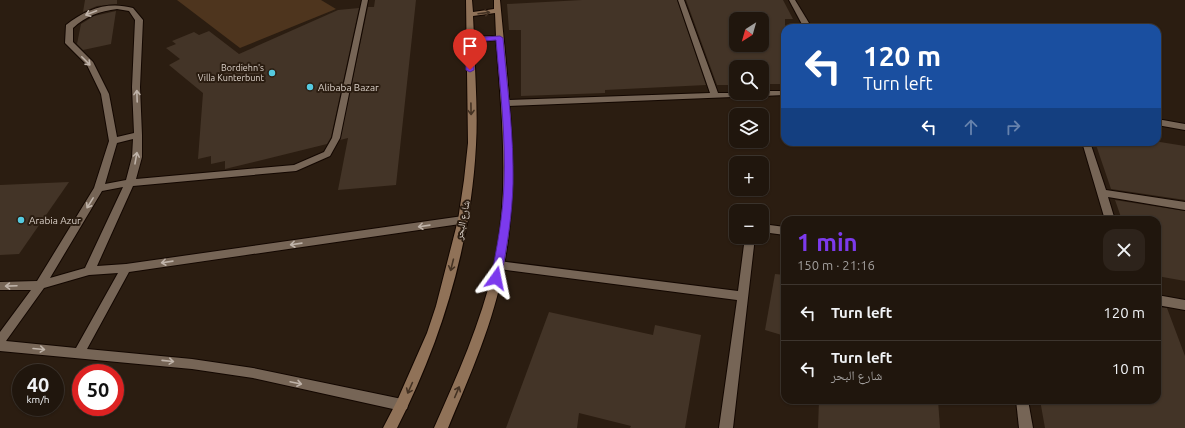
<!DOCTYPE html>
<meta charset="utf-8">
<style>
:root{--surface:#20160d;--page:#2d231b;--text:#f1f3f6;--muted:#a29f9d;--line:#3d352e;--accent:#7c3aed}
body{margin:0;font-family:Ubuntu,"Noto Naskh Arabic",sans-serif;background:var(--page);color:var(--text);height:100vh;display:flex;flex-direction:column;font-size:15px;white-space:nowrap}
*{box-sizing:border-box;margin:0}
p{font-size:13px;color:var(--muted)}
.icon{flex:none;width:22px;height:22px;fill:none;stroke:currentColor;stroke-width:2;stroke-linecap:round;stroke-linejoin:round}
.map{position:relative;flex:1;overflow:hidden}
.side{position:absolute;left:781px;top:216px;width:380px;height:188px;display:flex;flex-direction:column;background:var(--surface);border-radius:12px;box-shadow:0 1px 3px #0004,0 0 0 1px var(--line)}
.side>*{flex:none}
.guide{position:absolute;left:781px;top:24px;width:380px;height:122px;border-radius:12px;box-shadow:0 1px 3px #0004,0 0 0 1px var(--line);background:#1a4fa0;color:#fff;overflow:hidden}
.needle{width:26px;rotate:217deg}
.fabs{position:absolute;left:729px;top:12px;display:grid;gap:8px}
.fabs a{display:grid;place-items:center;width:40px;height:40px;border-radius:8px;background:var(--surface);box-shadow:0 1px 3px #0004,0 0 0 1px var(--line);font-size:20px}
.speed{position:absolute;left:12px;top:364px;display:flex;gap:8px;font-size:20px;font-weight:700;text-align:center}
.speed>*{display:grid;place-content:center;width:52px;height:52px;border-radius:50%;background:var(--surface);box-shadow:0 1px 3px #0004,0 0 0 1px var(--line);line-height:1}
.speed small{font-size:10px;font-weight:400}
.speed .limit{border:6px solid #d22;background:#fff;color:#111}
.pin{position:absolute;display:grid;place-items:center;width:34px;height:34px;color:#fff;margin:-41px -17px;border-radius:50% 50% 50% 0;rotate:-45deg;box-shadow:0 0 4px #0007}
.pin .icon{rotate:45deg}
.me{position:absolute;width:44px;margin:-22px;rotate:12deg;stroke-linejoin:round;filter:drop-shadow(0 0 3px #0008)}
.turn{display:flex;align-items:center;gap:14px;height:84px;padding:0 16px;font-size:18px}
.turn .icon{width:52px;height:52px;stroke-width:2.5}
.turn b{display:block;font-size:28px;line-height:34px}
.lanes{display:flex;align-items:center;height:38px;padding:0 16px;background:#0003;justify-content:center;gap:20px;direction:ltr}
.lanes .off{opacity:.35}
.round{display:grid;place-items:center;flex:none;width:42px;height:42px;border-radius:12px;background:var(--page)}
.overview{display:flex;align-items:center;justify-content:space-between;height:68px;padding:0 16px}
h1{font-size:24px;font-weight:700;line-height:30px;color:var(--accent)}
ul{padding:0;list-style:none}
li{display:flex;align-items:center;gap:12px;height:56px;padding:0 16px;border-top:1px solid var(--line)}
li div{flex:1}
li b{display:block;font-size:15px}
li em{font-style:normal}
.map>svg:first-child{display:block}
.green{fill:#4e351e}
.building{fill:#433427;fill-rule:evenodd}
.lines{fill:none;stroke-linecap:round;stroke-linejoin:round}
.lane-casing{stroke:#130701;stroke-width:2}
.street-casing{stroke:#130701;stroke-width:2}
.secondary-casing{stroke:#130701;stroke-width:2}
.lane{fill:#766556;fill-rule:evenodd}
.street{fill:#766556;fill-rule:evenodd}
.secondary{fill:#907258;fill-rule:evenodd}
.oneway{stroke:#bfb3a9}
.oneway2{stroke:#443223}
.route{fill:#7c3aed;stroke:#51269a}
.poi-dot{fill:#55cae0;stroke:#2b1d11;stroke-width:1.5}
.labels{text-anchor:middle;stroke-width:4;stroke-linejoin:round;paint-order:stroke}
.far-poi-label{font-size:9px;fill:#ded4cc;stroke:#2b1d11;text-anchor:end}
.poi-label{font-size:10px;fill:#ded4cc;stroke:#2b1d11;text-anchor:start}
.street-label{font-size:10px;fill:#ded4cc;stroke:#2b1d11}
</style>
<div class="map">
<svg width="1185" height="428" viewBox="0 0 1185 428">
<rect width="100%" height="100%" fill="#2b1d11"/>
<path class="green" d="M177,0h144l15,9 -96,39z"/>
<g class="building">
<path d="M85,0h32v4l-20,2 -14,6z"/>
<path d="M375,0h41l-20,185 -58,5 10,-52 -8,2 28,-133h6z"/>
<path d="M582,0h95l29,85 -101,5v3l-84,3v-66h-12l-2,-26z"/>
<path d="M686,0h97l10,19h-8v65h-23v-17h-26v18h-19zM736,19h26v26h-26z"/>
<path d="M359,8l-28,129 -4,7 -102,25v-8l-14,3v-8l-13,3 5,-66 -34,-28 11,-6 -14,-11 10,-4 -4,-3 22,-9 5,3 10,-4 30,23 99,-44z"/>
<path d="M116,11l-5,33 -28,6 -6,-6 4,-20 13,-8z"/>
<path d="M1095,142h65l25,4v54l-74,-11z"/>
<path d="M69,182l-50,72 -19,1v-70z"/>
<path d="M1115,200l70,11v70l-28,-5v-56h-35z"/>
<path d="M775,274l10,1v61l-20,-6z"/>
<path d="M1157,307l10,1 18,48v72h-140l-5,-28h117z"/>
<path d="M549,312l104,23 2,-10 46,10 -16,93h-55l1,-2 -52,-13 -2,15h-71z"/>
<path d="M819,400h119l2,28h-122z"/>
</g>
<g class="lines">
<defs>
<path id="lane" d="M362,0h6l-28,138 -10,18 -34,15 -163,15 -36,80 29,-2 337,-48 4,1 1,3 -1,3 -338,49 -42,77 105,10 61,9 149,31 5,2 1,4 -1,4 -5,2 -149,-33 -61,-9 -192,-18v-19l31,-42h-31v-8l37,-1 57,-93 15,-47 -8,-47 -14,-29 -22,-22 1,-18c20,-16 42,-24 67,-17l10,12 -3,67 2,48v22l-6,22 158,-14 30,-13 8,-14zM117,9l12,2 6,9 -3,67 2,46 -17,4 -8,-43 -16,-32 -20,-20v-14c13,-12 27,-17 44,-19zM133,139l-1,18 -6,23 -21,4 12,-41zM123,187l-38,81 -35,10 52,-87zM118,273l-42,75 -70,-7 38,-53 45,-13z"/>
<g id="street">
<path d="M678,0h6l34,93h44v-2h23v4l-280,11 -4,-3 4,-3 205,-7z"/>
<path d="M789,0h6l17,28h-8z"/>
<path d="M1157,119l28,5v6l-28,-5z"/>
<path d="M1082,142h8l16,48 79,12v8l-77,-13 7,23h-10z"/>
<path d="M762,224l23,3v8l-23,-3z"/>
<path d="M745,237h10l-22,191h-14l18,-128 -238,-31 -4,-1 -1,-3 1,-3 4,-1 239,30z"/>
<path d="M1157,295l28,5v10l-28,-5z"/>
<path d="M1016,400h12l5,28h-14z"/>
</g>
<path id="secondary" d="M466,0h6l1,12 21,-3v-9h6c8,88 21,178 4,265 -10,57 -34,110 -56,163h-14c23,-52 47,-105 60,-162 16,-74 8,-151 2,-226l-22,2c1,34 4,69 2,103 -5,98 -34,195 -79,283h-14l14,-27 30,-68 9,-27 22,-86 6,-40 4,-37zM495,13l1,23 -22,1 -1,-21z"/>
</defs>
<use href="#lane" class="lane-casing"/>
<use href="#street" class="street-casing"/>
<use href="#secondary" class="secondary-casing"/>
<use href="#lane" class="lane"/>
<use href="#street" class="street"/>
<use href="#secondary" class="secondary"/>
</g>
<defs><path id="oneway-shaft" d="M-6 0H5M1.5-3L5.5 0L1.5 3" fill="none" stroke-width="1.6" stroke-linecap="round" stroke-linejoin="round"/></defs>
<g class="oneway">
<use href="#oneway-shaft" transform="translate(91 13) rotate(159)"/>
<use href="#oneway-shaft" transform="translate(86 61) rotate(45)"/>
<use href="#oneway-shaft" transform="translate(137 96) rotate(-92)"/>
<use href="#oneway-shaft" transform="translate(136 158) rotate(-80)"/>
<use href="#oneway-shaft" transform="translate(90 203) rotate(122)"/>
<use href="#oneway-shaft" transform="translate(424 226) rotate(172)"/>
<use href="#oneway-shaft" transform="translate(296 244) rotate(172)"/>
<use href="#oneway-shaft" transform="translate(167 262) rotate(172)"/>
<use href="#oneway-shaft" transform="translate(11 286) rotate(178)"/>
<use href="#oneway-shaft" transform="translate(39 349) rotate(5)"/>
<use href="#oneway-shaft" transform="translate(168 361) rotate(6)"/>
<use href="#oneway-shaft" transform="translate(296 383) rotate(12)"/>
</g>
<g class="oneway2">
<use href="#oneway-shaft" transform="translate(484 13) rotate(-7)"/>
<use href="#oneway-shaft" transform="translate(471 109) rotate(89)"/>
<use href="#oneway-shaft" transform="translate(452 265) rotate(104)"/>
<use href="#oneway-shaft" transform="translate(410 388) rotate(114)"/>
<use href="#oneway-shaft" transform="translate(457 392) rotate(-67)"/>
</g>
<path class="route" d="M500,36l3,2c4,48 11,97 10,146 -1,32 -6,63 -12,94l-1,3h-7l-2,-3c6,-31 12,-62 13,-94 2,-48 -4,-96 -8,-144l-23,2 1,28 -4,2 -4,-2v-30l3,-2z"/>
<g class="poi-dot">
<circle cx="272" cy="73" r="4"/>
<circle cx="310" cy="87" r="4"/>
<circle cx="21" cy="220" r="4"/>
</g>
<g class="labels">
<g class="far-poi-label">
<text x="264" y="71">Bordiehn's<tspan x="264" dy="10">Villa Kunterbunt</tspan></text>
</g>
<g class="poi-label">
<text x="318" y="91">Alibaba Bazar</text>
<text x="29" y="224">Arabia Azur</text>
</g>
<g class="street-label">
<text transform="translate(462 220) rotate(-79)" y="4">شارع البحر</text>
</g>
</g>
</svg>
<div class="fabs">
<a><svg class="needle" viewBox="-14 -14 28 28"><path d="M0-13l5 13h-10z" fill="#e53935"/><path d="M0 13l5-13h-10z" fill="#a29f9d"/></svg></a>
<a><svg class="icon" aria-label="search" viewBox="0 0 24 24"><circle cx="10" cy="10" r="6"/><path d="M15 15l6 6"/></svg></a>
<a><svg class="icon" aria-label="layers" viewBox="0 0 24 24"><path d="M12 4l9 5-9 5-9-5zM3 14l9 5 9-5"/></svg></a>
<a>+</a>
<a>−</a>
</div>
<div class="speed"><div>40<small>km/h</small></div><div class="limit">50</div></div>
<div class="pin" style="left:470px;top:70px;background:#d93025"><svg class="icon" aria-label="arrive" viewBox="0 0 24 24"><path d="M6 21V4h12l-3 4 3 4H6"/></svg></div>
<svg class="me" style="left:496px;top:278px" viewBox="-20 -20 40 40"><path d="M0-17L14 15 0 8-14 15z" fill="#7c3aed" stroke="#fff" stroke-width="4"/></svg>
<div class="guide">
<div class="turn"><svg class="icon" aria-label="left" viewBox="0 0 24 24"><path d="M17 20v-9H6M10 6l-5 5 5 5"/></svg><div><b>120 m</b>Turn left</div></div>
<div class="lanes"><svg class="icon" aria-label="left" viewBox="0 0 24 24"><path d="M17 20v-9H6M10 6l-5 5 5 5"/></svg><svg class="icon off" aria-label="ahead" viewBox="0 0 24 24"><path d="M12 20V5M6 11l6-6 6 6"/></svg><svg class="icon off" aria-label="right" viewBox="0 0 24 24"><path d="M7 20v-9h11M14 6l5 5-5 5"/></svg></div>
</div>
<section class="side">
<div class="overview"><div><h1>1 min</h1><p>150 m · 21:16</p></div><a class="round"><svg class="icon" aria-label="close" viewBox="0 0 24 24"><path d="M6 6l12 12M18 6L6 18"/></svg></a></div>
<ul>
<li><svg class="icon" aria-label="left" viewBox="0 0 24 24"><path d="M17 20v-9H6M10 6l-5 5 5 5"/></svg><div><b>Turn left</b></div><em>120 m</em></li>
<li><svg class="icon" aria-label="left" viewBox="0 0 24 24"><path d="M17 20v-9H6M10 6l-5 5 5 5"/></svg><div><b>Turn left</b><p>شارع البحر</p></div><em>10 m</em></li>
</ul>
</section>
</div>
